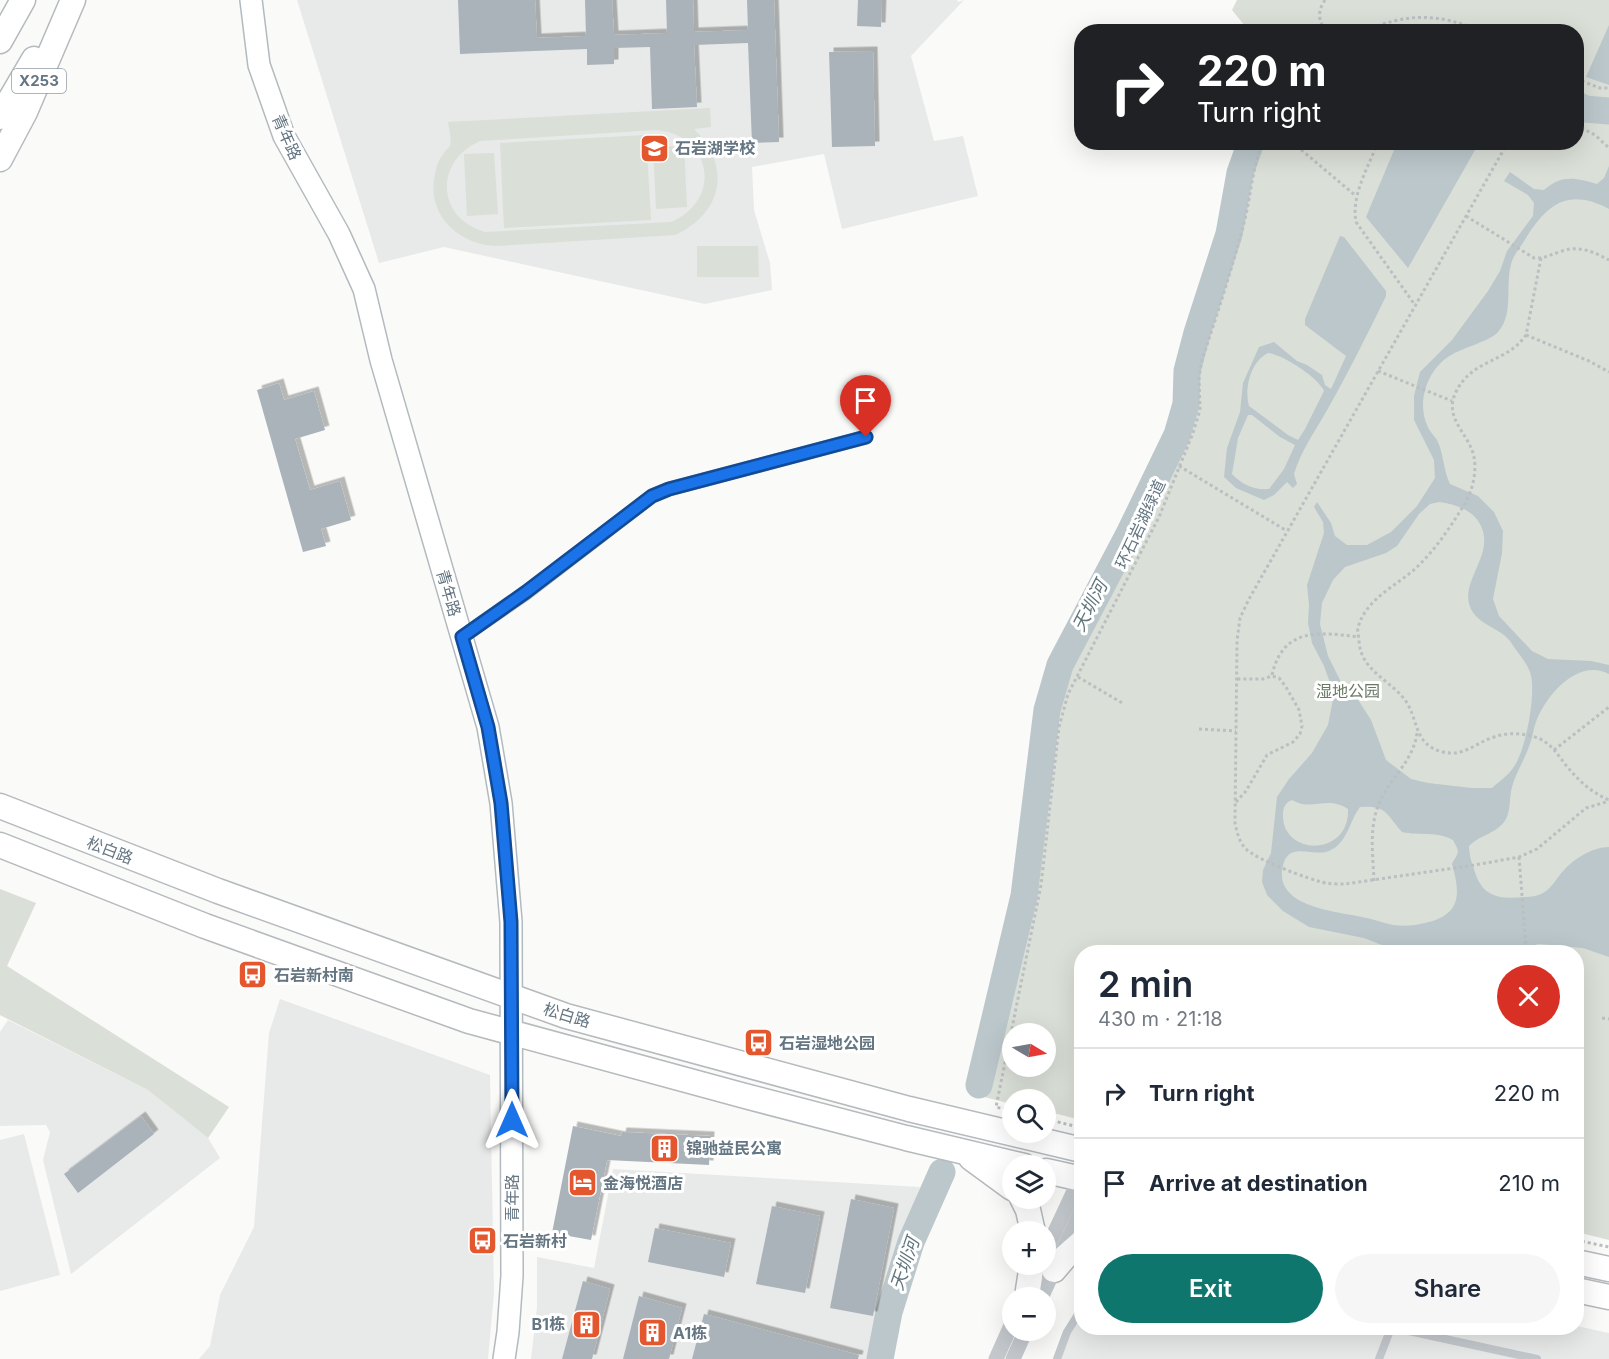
<!DOCTYPE html>
<meta charset="utf-8">
<style>
:root{--surface:#fff;--page:#f6f6f7;--text:#1f2937;--muted:#747a83;--line:#e0e1e3;--accent:#0f766e}
body{margin:0;font-family:Inter,"Noto Sans SC",sans-serif;background:var(--page);color:var(--text);height:100vh;display:flex;flex-direction:column;font-size:22px;white-space:nowrap}
*{box-sizing:border-box;margin:0}
p{font-size:20px;color:var(--muted)}
.icon{flex:none;width:33px;height:33px;fill:none;stroke:currentColor;stroke-width:2;stroke-linecap:round;stroke-linejoin:round}
.map{position:relative;flex:1;overflow:hidden}
.panel{position:absolute;left:1074px;top:945px;width:510px;height:390px;display:flex;flex-direction:column;background:var(--surface);border-radius:24px;box-shadow:0 6px 24px #0002}
.panel>*{flex:none}
.guide{position:absolute;left:1074px;top:24px;width:510px;height:126px;border-radius:24px;box-shadow:0 6px 24px #0002;background:#202124;color:#fff;overflow:hidden}
.needle{width:39px;rotate:100deg}
.fabs{position:absolute;left:1002px;top:1023px;display:grid;gap:12px}
.fabs a{display:grid;place-items:center;width:54px;height:54px;border-radius:50%;background:var(--surface);box-shadow:0 6px 24px #0002;font-size:30px}
.pin{position:absolute;display:grid;place-items:center;width:51px;height:51px;color:#fff;margin:-62px -26px;border-radius:50% 50% 50% 0;rotate:-45deg;box-shadow:0 0 6px #0007}
.pin .icon{rotate:45deg}
.me{position:absolute;width:66px;margin:-33px;rotate:0deg;stroke-linejoin:round;filter:drop-shadow(0 0 4px #0008)}
.turn{display:flex;align-items:center;gap:21px;height:126px;padding:0 24px;font-size:27px}
.turn .icon{width:78px;height:78px;stroke-width:2.5}
.turn b{display:block;font-size:42px;line-height:51px}
.round{display:grid;place-items:center;flex:none;width:63px;height:63px;border-radius:32px;background:var(--page)}
.overview{display:flex;align-items:center;justify-content:space-between;height:102px;padding:0 24px}
h1{font-size:36px;font-weight:600;line-height:45px}
.primary-button{display:flex;gap:12px;margin-top:auto;padding:12px 24px}
.primary-button a{flex:1;height:69px;border-radius:36px;background:var(--accent);color:#fff;font-size:24px;font-weight:600;line-height:69px;text-align:center}
.primary-button a+a{background:var(--page);color:var(--text)}
ul{padding:0;list-style:none}
li{display:flex;align-items:center;gap:18px;height:90px;padding:0 24px;border-top:2px solid var(--line)}
li div{flex:1}
li b{display:block;font-size:22px}
li em{font-style:normal}
.map>svg:first-child{display:block}
.built{fill:#e8e9e9}
.green{fill:#dadfd7;fill-rule:evenodd}
.water{fill:#bbc7cb;fill-rule:evenodd}
.lines{fill:none;stroke-linecap:round;stroke-linejoin:round}
.river{stroke:#bbc7cb;stroke-width:27}
.building{fill:#aab3b9;filter:url(#shadow)}
.secondary-casing{stroke:#b3babf;stroke-width:24}
.primary-casing{stroke:#b5babe;stroke-width:27}
.path{stroke:#bbbfc2;stroke-width:3;stroke-dasharray:3 3;stroke-linecap:butt}
.lane{stroke:#c3c8cc;stroke-width:8}
.street{stroke:#c3c8cc;stroke-width:15}
.secondary{stroke:#fff;stroke-width:21}
.primary{stroke:#fff;stroke-width:24}
.route-casing{stroke:#114b97;stroke-width:15}
.route{stroke:#1a73e8;stroke-width:10}
.labels{text-anchor:middle;stroke-width:6;stroke-linejoin:round;paint-order:stroke}
.shield{fill:#fff;stroke:#939fa8;stroke-width:1.5}
.shield-label{font-size:15px;font-weight:bold;fill:#657683}
.street-label{font-size:16px;fill:#657683;stroke:#fff}
.poi-label{font-size:16px;font-weight:bold;fill:#657683;stroke:#fff;text-anchor:start}
.park-label{font-size:16px;fill:#687a64;stroke:#fff}
.water-label{font-size:18px;font-style:italic;fill:#60757c;stroke:#fff}
</style>
<div class="map">
<svg width="1609" height="1359" viewBox="0 0 1609 1359">
<defs>
<filter id="shadow"><feDropShadow dx="4.5" dy="-4.5" stdDeviation="0" flood-color="#0004"/></filter>
</defs>
<rect width="100%" height="100%" fill="#fafaf8"/>
<g class="built">
<path d="M297,0h660l1,2 6,-2 -53,56 23,85 29,-5 15,60 -136,33 -18,-75 -72,13 2,43 16,53 2,27 -67,14 -261,-57 -65,16z"/>
<path d="M280,999l210,76 4,218 -6,66h-289l11,-13 10,-51 34,-68 15,-194z"/>
<path d="M8,1020l140,70 60,48 12,20 -149,116 -28,-114 7,-28 -4,-7 -46,1v-94z"/>
<path d="M24,1134l36,141 -60,16v-151z"/>
<path d="M613,1169l307,18 -42,137 -8,35h-339l6,-52v-50l57,11z"/>
<path d="M1081,1298l1,30h494l1,-2 32,7v26h-556z"/>
</g>
<g class="green">
<path d="M1237,0h372v1240l-32,-8 -1,-280h-494l-1,168 -35,-9v-11h-34v4l-28,-7 46,-201 23,-187 12,-45 72,-131 49,-105 7,-31v-31l11,-45 30,-88 8,-32 3,-27 12,-31 319,-1v-110l-327,-1 -17,-21zM1012,1034h34v32h-34z"/>
<path d="M710,108l1,19 -17,2c38,36 29,85 -19,106l-179,11c-38,-2 -70,-31 -61,-72 1,-7 4,-15 9,-21 1,-3 5,-5 6,-7 2,-6 -1,-18 -2,-24zM656,130c56,4 67,70 15,92l-186,10c-49,-14 -51,-71 -5,-91z"/>
<path d="M646,135l5,85 -147,8 -4,-85z"/>
<path d="M684,146l3,61 -31,2 -3,-62z"/>
<path d="M494,153l4,61 -31,2 -3,-62z"/>
<path d="M697,246h61l1,31h-62z"/>
<path d="M0,889l36,14 -29,63 222,141 -21,31 -60,-48 -148,-75z"/>
</g>
<g class="water">
<path d="M1609,25v60l-23,-8z"/>
<path d="M1397,143h82l-71,125 -42,-51z"/>
<path d="M1609,166v43c-40,-21 -61,-6 -83,29 -4,7 -11,15 -14,23 -8,23 3,52 -14,71 -6,8 -35,16 -45,22 -24,12 -37,46 -26,71 2,6 7,10 10,15 7,14 6,30 13,44l28,12 16,16 9,19 -1,22 -9,46 6,17 33,35 16,8 43,2 18,4v9c-31,-16 -63,21 -73,48 -3,7 -3,15 -6,22 -5,15 -14,28 -18,43 -3,11 -1,22 -6,32 -9,15 -25,15 -37,27 0,8 2,15 5,23 7,27 24,31 50,28 7,0 16,-1 22,-6 7,-5 12,-15 18,-21 11,-12 29,-23 45,-23v110l-26,-9 -44,-4 -36,8h-89l-22,-3 -28,-11 -55,-11 -26,-16 -16,-16 -5,-13 1,-12 8,-17 6,-56 12,-18 23,-26 16,-28 6,-31 -10,-28 -12,-23 -4,-20 1,-18 -2,-20 17,-52 -1,-11 -9,-15 3,-5 14,21 4,13 12,9h20l24,-13 26,-26 18,-28 -1,-18 -20,-40v-24l6,-24 32,-32 36,-49 12,-20 7,-20 26,-35 1,-13 -6,-8 -24,-14 6,-9 24,17 10,1c18,-16 32,-12 53,-6l7,-6zM1439,502c16,2 35,8 42,24 14,30 -23,56 -10,83 8,16 29,19 39,32 6,10 16,20 20,31 7,19 -4,76 -15,93 -5,9 -15,16 -23,23h-20l-44,-5 -17,-4 -25,-19 -15,-40 -14,-22 -14,-12 -15,-30 -8,-32 2,-21 11,-23 12,-13 41,-14 11,-7 22,-32 11,-10zM1292,800c21,12 34,-5 56,9 2,49 -67,47 -65,5 0,-7 3,-12 9,-14zM1360,807c27,-2 26,7 42,25 18,4 35,-1 51,8 8,14 5,12 -1,24 8,28 10,49 -23,58 -11,3 -24,5 -36,3 -10,-2 -20,-6 -31,-8 -26,-6 -93,-10 -78,-55 7,-20 31,-5 45,-11 19,-8 20,-30 31,-44z"/>
<path d="M1340,236l4,1 42,54v5c-19,39 -39,79 -60,116 -12,21 -25,39 -32,62l3,10 -4,4 -6,-6 -13,13 -10,5 -28,-12 -12,-11 3,-29 13,-36 3,-29 16,-36 15,-5 23,19 10,4 15,10 3,10 6,4 15,-33 -41,-31v-6zM1268,353c14,1 51,25 56,38l-19,38 -7,11 -10,-5 -39,-29c-5,-18 2,-45 19,-53zM1248,415h4l28,22 15,8 -11,24 -15,20c-15,1 -27,-4 -37,-15l6,-36z"/>
</g>
<g class="lines">
<g class="river">
<path d="M1576,104l9,5 24,2"/>
<path d="M979,1085l45,-189 23,-186 13,-45 70,-133 47,-97 9,-31 1,-33 10,-38 32,-99 11,-61 11,-31"/>
<path d="M880,1359l9,-47 22,-70 31,-70"/>
</g>
</g>
<g class="building">
<path d="M458,0h77l2,38 49,-2 -1,-36h27l2,35 53,-2 -1,-33h27l1,32 54,-2 -1,-30h27l5,142 -27,1 -4,-100 -54,2 3,62 -45,2 -2,-62 -36,1v16l-27,1v-16l-127,5z"/>
<path d="M858,0h24l-1,27 -24,-1z"/>
<path d="M873,51l2,95 -43,1 -3,-95z"/>
<path d="M279,383l5,17 30,-9 11,39 -30,9 15,51 30,-9 11,39 -30,9 5,17 -23,6 -46,-162z"/>
<path d="M141,1116l13,18 -76,59 -14,-19z"/>
<path d="M573,1126l48,10 1,-4 88,4 -1,29 -102,-5 -16,80 -39,-7z"/>
<path d="M851,1199l43,9 -21,108 -43,-8z"/>
<path d="M772,1206l48,10 -15,77 -49,-9z"/>
<path d="M655,1228l76,15 -7,34 -76,-15z"/>
<path d="M583,1281l27,8 -18,70h-30z"/>
<path d="M639,1296l43,12 -13,51h-46z"/>
<path d="M704,1314l155,41 -1,4h-166z"/>
</g>
<g class="lines">
<defs>
<path id="secondary" d="M251,0l8,65 25,71 55,98 25,55 17,71 107,367 13,76 10,119 1,354 -4,56 -4,27"/>
<g id="primary">
<path d="M0,41l23,-41"/>
<path d="M0,117l34,-58"/>
<path d="M0,159l25,-47 48,-112"/>
<path d="M0,806l218,85 348,125 343,93 173,41"/>
<path d="M0,845l205,81 264,95 276,75 161,42 118,28"/>
<path d="M971,1158l41,30"/>
<path d="M1046,1171l36,8"/>
<path d="M1022,1198l6,12 5,22"/>
<path d="M1576,1262l33,7"/>
<path d="M1054,1270l11,-13 17,-15"/>
<path d="M1028,1290l4,-26"/>
<path d="M1576,1290l33,7"/>
</g>
</defs>
<use href="#secondary" class="secondary-casing"/>
<use href="#primary" class="primary-casing"/>
<g class="path">
<path d="M1325,0c-8,12 -7,21 2,32"/>
<path d="M1360,32c52,-20 74,-19 126,0"/>
<path d="M1576,79l24,9h9"/>
<path d="M1576,125l19,10 14,13"/>
<path d="M1292,142l64,54"/>
<path d="M1378,142c-10,26 -27,53 -22,80l59,83"/>
<path d="M1508,142l-259,457 -9,19 -3,23 -2,182c2,9 4,19 11,26 11,11 64,31 80,34 6,1 13,1 19,1l130,-19 44,-8 18,-8 49,-41 23,-7"/>
<path d="M1466,216l68,42c10,1 18,-4 28,-7 17,-6 32,1 47,9"/>
<path d="M1541,258l-15,77c-20,29 -55,23 -71,59 -11,25 15,41 19,63 3,16 -2,35 -10,48 -13,21 -28,44 -47,62 -19,18 -52,32 -59,61 -1,4 1,9 1,13 2,30 30,38 46,59 14,19 8,45 38,52 21,5 32,-9 51,-15 14,-5 30,-4 44,1 15,6 22,21 32,32 11,13 23,23 39,30"/>
<path d="M1526,335l63,26 20,11"/>
<path d="M1378,371l74,30"/>
<path d="M1179,466l108,65"/>
<path d="M1272,675c11,-48 47,-43 87,-38"/>
<path d="M1078,677l46,27"/>
<path d="M1199,729l37,2"/>
<path d="M1554,750l55,-43"/>
<path d="M1236,802l10,-11 21,-36 26,-13 7,-8 2,-8 -3,-16 -13,-23 -7,-9 -7,-2 -9,3h-26"/>
<path d="M1519,857l7,90"/>
<path d="M1374,881c-1,-25 -5,-51 4,-75 10,-27 35,-43 39,-73"/>
<path d="M1602,1018l7,1"/>
<path d="M1012,1111l-16,-4 45,-222 18,-158 9,-33 91,-177 34,-84 7,-23 -1,-33 3,-17c15,-45 30,-91 42,-137 7,-27 8,-55 19,-81"/>
<path d="M1046,1119l36,9"/>
<path d="M1576,1240l33,7"/>
</g>
<g class="lane">
<path d="M1395,1328l142,31"/>
<path d="M1057,1359l10,-27 15,-24"/>
<path d="M1379,1359l12,-31"/>
</g>
<g class="street">
<path d="M462,637l64,-44 126,-97 17,-7 197,-52"/>
<path d="M1046,1251l36,-77"/>
<path d="M1041,1298l41,-89"/>
<path d="M996,1359l16,-36"/>
<path d="M1013,1359l13,-29"/>
</g>
<use href="#secondary" class="secondary"/>
<use href="#primary" class="primary"/>
</g>
<g class="lines">
<defs>
<path id="route" d="M512,1120l-1,-198 -10,-119 -13,-76 -26,-90 64,-45 126,-96 17,-7 197,-52"/>
</defs>
<use href="#route" class="route-casing"/>
<use href="#route" class="route"/>
</g>
<defs>
<symbol id="school-square" viewBox="-11 -11 22 22"><rect x="-9" y="-9" width="18" height="18" rx="4" fill="#e4572e" stroke="#fff"/><path d="M0-5L7-2L0 1L-7-2ZM-4 1L0 2.5L4 1V4Q0 6-4 4Z" fill="#fff"/></symbol>
<symbol id="bus-square" viewBox="-11 -11 22 22"><rect x="-9" y="-9" width="18" height="18" rx="4" fill="#e4572e" stroke="#fff"/><path d="M-5-6H5V4H4V6H2V4H-2V6H-4V4H-5ZM-3.5-4V0h7V-4ZM-3.5 1.2v1.5H-2V1.2ZM2 1.2v1.5H3.5V1.2Z" fill="#fff"/></symbol>
<symbol id="building-square" viewBox="-11 -11 22 22"><rect x="-9" y="-9" width="18" height="18" rx="4" fill="#e4572e" stroke="#fff"/><path d="M-4-6H4V6H1V3H-1V6H-4ZM-2.5-4.3h1.7v1.8h-1.7ZM.8-4.3h1.7v1.8H.8ZM-2.5-1h1.7V.8h-1.7ZM.8-1h1.7V.8H.8Z" fill="#fff"/></symbol>
<symbol id="hotel-square" viewBox="-11 -11 22 22"><rect x="-9" y="-9" width="18" height="18" rx="4" fill="#e4572e" stroke="#fff"/><path d="M-6-4.5h1.5V1H6V5H4.5V3h-9V5H-6ZM-4 0a1.8 1.8 0 1 1 3.6 0ZM.5 0V-2.5h3Q6-2.5 6 0Z" fill="#fff"/></symbol>
</defs>
<g fill-rule="evenodd">
<use href="#school-square" x="638" y="132" width="33" height="33"/>
<use href="#bus-square" x="236" y="958" width="33" height="33"/>
<use href="#bus-square" x="742" y="1026" width="33" height="33"/>
<use href="#building-square" x="648" y="1132" width="33" height="33"/>
<use href="#hotel-square" x="566" y="1166" width="33" height="33"/>
<use href="#bus-square" x="466" y="1224" width="33" height="33"/>
<use href="#building-square" x="570" y="1308" width="33" height="33"/>
<use href="#building-square" x="636" y="1316" width="33" height="33"/>
</g>
<g class="labels">
<rect class="shield" x="12" y="69" width="54" height="24" rx="4.5"/>
<g class="shield-label">
<text x="39" y="86">X253</text>
</g>
<g class="street-label">
<text transform="translate(287 137) rotate(66)" y="6">青年路</text>
<text transform="translate(1140 524) rotate(-65)" y="6">环石岩湖绿道</text>
<text transform="translate(449 593) rotate(74)" y="6">青年路</text>
<text transform="translate(110 850) rotate(21)" y="6">松白路</text>
<text transform="translate(567 1015) rotate(17)" y="6">松白路</text>
<text transform="translate(512 1198) rotate(-90)" y="6">青年路</text>
</g>
<g class="poi-label">
<text x="675" y="154">石岩湖学校</text>
<text x="274" y="981">石岩新村南</text>
<text x="779" y="1049">石岩湿地公园</text>
<text x="686" y="1154">锦驰益民公寓</text>
<text x="603" y="1189">金海悦酒店</text>
<text x="503" y="1247">石岩新村</text>
<text x="565" y="1330" text-anchor="end">B1栋</text>
<text x="673" y="1339">A1栋</text>
</g>
<g class="park-label">
<text x="1348" y="697">湿地公园</text>
</g>
<g class="water-label">
<text transform="translate(1090 606) rotate(-63)" y="6">天圳河</text>
<text transform="translate(905 1264) rotate(-71)" y="6">天圳河</text>
</g>
</g>
</svg>
<div class="fabs">
<a><svg class="needle" viewBox="-14 -14 28 28"><path d="M0-13l5 13h-10z" fill="#e53935"/><path d="M0 13l5-13h-10z" fill="#747a83"/></svg></a>
<a><svg class="icon" aria-label="search" viewBox="0 0 24 24"><circle cx="10" cy="10" r="6"/><path d="M15 15l6 6"/></svg></a>
<a><svg class="icon" aria-label="layers" viewBox="0 0 24 24"><path d="M12 4l9 5-9 5-9-5zM3 14l9 5 9-5"/></svg></a>
<a>+</a>
<a>−</a>
</div>
<div class="pin" style="left:866px;top:437px;background:#d93025"><svg class="icon" aria-label="arrive" viewBox="0 0 24 24"><path d="M6 21V4h12l-3 4 3 4H6"/></svg></div>
<svg class="me" style="left:512px;top:1120px" viewBox="-20 -20 40 40"><path d="M0-17L14 15 0 8-14 15z" fill="#1a73e8" stroke="#fff" stroke-width="4"/></svg>
<div class="guide">
<div class="turn"><svg class="icon" aria-label="right" viewBox="0 0 24 24"><path d="M7 20v-9h11M14 6l5 5-5 5"/></svg><div><b>220 m</b>Turn right</div></div>
</div>
<section class="panel">
<div class="overview"><div><h1>2 min</h1><p>430 m · 21:18</p></div><a class="round" style="background:#d93025;color:#fff"><svg class="icon" aria-label="close" viewBox="0 0 24 24"><path d="M6 6l12 12M18 6L6 18"/></svg></a></div>
<ul>
<li><svg class="icon" aria-label="right" viewBox="0 0 24 24"><path d="M7 20v-9h11M14 6l5 5-5 5"/></svg><div><b>Turn right</b></div><em>220 m</em></li>
<li><svg class="icon" aria-label="arrive" viewBox="0 0 24 24"><path d="M6 21V4h12l-3 4 3 4H6"/></svg><div><b>Arrive at destination</b></div><em>210 m</em></li>
</ul>
<div class="primary-button"><a>Exit</a><a>Share</a></div>
</section>
</div>
